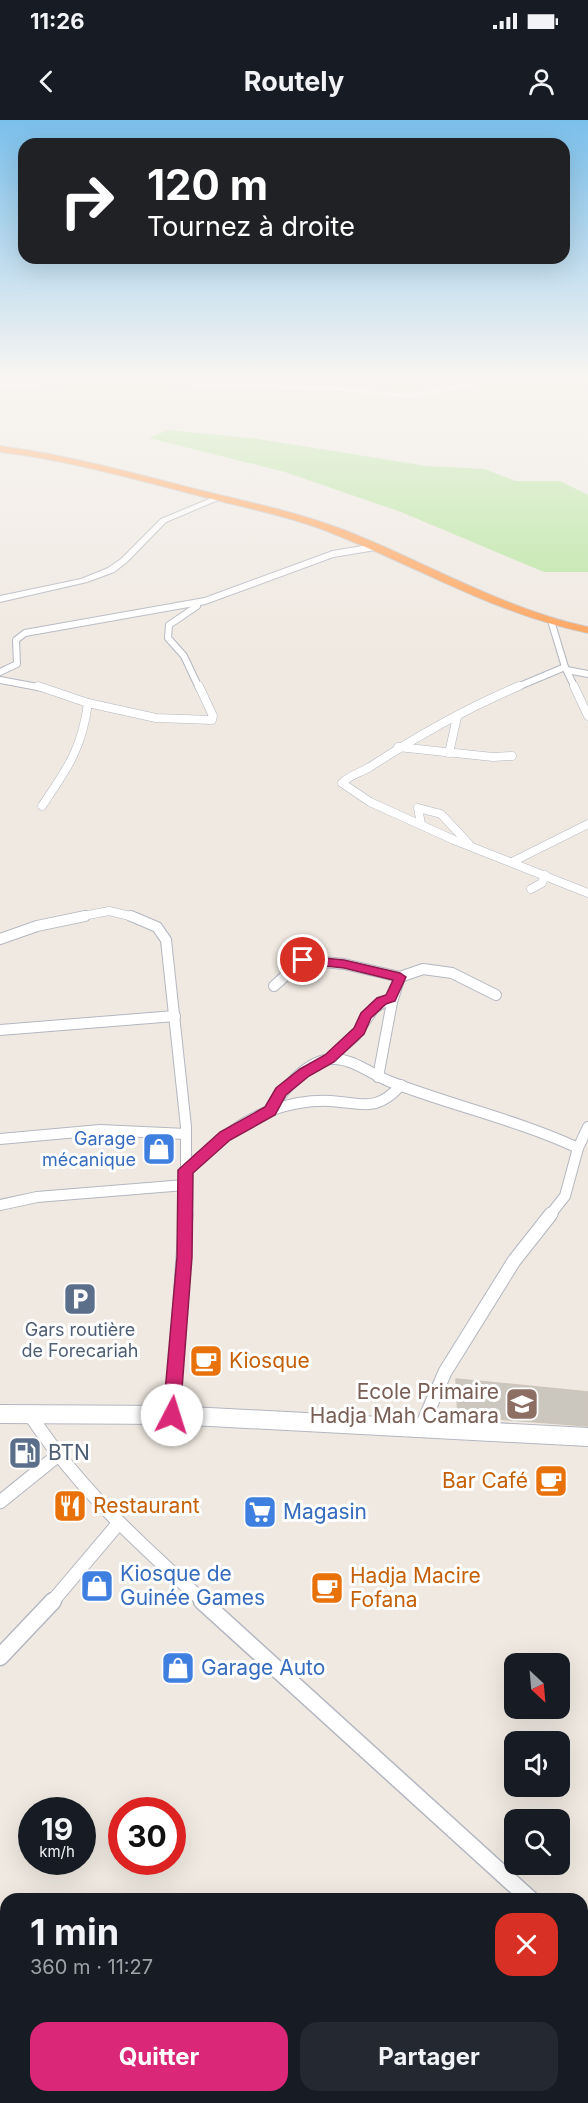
<!DOCTYPE html>
<html lang="fr">
<meta charset="utf-8">
<style>
:root{--surface:#171b24;--page:#242831;--text:#f1f3f6;--muted:#9ea1a6;--accent:#db2777}
body{margin:0;font-family:Inter,sans-serif;background:var(--page);color:var(--text);height:100vh;display:flex;flex-direction:column;font-size:22px;white-space:nowrap}
*{box-sizing:border-box;margin:0}
p{font-size:20px;color:var(--muted)}
.icon{flex:none;width:33px;height:33px;fill:none;stroke:currentColor;stroke-width:2;stroke-linecap:round;stroke-linejoin:round}
.map{position:relative;flex:1;overflow:hidden}
.details{position:absolute;left:0px;top:1773px;width:588px;height:210px;display:flex;flex-direction:column;background:var(--surface);border-radius:18px 18px 0 0;box-shadow:0 6px 24px #0002}
.details>*{flex:none}
.top-card{position:absolute;left:18px;top:18px;width:552px;height:126px;border-radius:18px;box-shadow:0 6px 24px #0002;background:#202124;color:#fff;overflow:hidden}
.needle{width:39px;rotate:154deg}
.fabs{position:absolute;left:504px;top:1533px;display:grid;gap:12px}
.fabs a{display:grid;place-items:center;width:66px;height:66px;border-radius:12px;background:var(--surface);box-shadow:0 6px 24px #0002;font-size:30px}
.speed{position:absolute;left:18px;top:1677px;display:flex;gap:12px;font-size:30px;font-weight:700;text-align:center}
.speed>*{display:grid;place-content:center;width:78px;height:78px;border-radius:50%;background:var(--surface);box-shadow:0 6px 24px #0002;line-height:1}
.speed small{font-size:15px;font-weight:400}
.speed .limit{border:9px solid #d22;background:#fff;color:#111}
.pin{position:absolute;display:grid;place-items:center;width:51px;height:51px;color:#fff;margin:-26px;border:3px solid #fff;border-radius:50%;box-shadow:0 2px 6px #0007}
.me{position:absolute;width:66px;margin:-33px;rotate:5deg;stroke-linejoin:round;filter:drop-shadow(0 0 4px #0008)}
.turn{display:flex;align-items:center;gap:21px;height:126px;padding:0 30px;font-size:27px}
.turn .icon{width:78px;height:78px;stroke-width:2.5}
.turn b{display:block;font-size:42px;line-height:51px}
.round{display:grid;place-items:center;flex:none;width:63px;height:63px;border-radius:18px;background:var(--page)}
.overview{display:flex;align-items:center;justify-content:space-between;height:102px;padding:0 30px}
h1{font-size:36px;font-weight:700;line-height:45px}
.action{display:flex;gap:12px;margin-top:auto;padding:12px 30px}
.action a{flex:1;height:69px;border-radius:18px;background:var(--accent);color:#fff;font-size:24px;font-weight:700;line-height:69px;text-align:center}
.action a+a{background:var(--page);color:var(--text)}
.status{display:flex;justify-content:space-between;align-items:center;height:42px;padding:0 30px;background:var(--surface);direction:ltr}
.status svg{height:16px;fill:currentColor}
header{display:flex;justify-content:space-between;align-items:center;height:78px;padding:0 30px;background:var(--surface);font-size:27px;font-weight:700}
.map>svg:first-child{display:block}
.green{fill:#b6e59e}
.building{fill:#cbc7bf;stroke:#cbc5ba;stroke-width:1.5}
.lines{fill:none;stroke-linecap:round;stroke-linejoin:round}
.street-far5-casing{stroke:#b4b7c1;stroke-width:5}
.street-far4-casing{stroke:#b4b7c1;stroke-width:8}
.street-far3-casing{stroke:#b4b7c1;stroke-width:9}
.street-far2-casing{stroke:#b4b7c1;stroke-width:12}
.street-far1-casing{stroke:#b4b7c1;stroke-width:15}
.street-casing{stroke:#b4b7c1;stroke-width:19}
.secondary-casing{stroke:#b4b7c1;stroke-width:2}
.highway-casing{stroke:#c9c9c9;stroke-width:2}
.street-far5{stroke:#fff;stroke-width:4.5}
.street-far4{stroke:#fff;stroke-width:6}
.street-far3{stroke:#fff;stroke-width:8}
.street-far2{stroke:#fff;stroke-width:10}
.street-far1{stroke:#fff;stroke-width:13}
.street{stroke:#fff;stroke-width:16}
.secondary{fill:#fff;fill-rule:evenodd}
.highway{fill:#ffa35c;fill-rule:evenodd}
.route{fill:#db2777;stroke:#8e194d;stroke-width:1.5}
.labels{text-anchor:middle;stroke-width:6;stroke-linejoin:round;paint-order:stroke}
.shop-label{font-size:18px;fill:#366cbe;stroke:#fff;text-anchor:end}
.service-label{font-size:18px;fill:#4e5e75;stroke:#fff}
.near-food-label{font-size:21px;fill:#c56008;stroke:#fff;text-anchor:start}
.near-education-label{font-size:21px;fill:#785e54;stroke:#fff;text-anchor:end}
.near-service-label{font-size:21px;fill:#4e5e75;stroke:#fff;text-anchor:start}
.near-shop-label{font-size:21px;fill:#366cbe;stroke:#fff;text-anchor:start}
</style>
<div class="status"><b>11:26</b><svg viewBox="0 0 49 12"><path d="M0 12V9h3v3zM5 12V6h3v6zM10 12V3h3v9zM15 12V0h3v12zM26 1h20v11H26zM47 4h2v5h-2z"/></svg></div>
<header><svg class="icon" aria-label="back" viewBox="0 0 24 24"><path d="M15 5l-7 7 7 7"/></svg>Routely<svg class="icon" aria-label="person" viewBox="0 0 24 24"><circle cx="12" cy="8" r="4"/><path d="M4 21q1-7 8-7t8 7"/></svg></header>
<div class="map">
<svg width="588" height="1983" viewBox="0 0 588 1983">
<rect width="100%" height="100%" fill="#efe9e1"/>
<path class="green" d="M168,310l90,9 169,27 58,3 30,12h45l28,14v77h-44l-143,-60 -116,-40 -136,-34z"/>
<path class="building" d="M456,1259l132,13v34l-130,-10z"/>
<g class="lines">
<defs>
<path id="street-far5" d="M0,265l94,-4 62,1 186,7 67,7 115,-22"/>
<g id="street-far4">
<path d="M197,486l-28,19 -1,13 16,18 15,32"/>
<path d="M552,504l13,43 10,21"/>
<path d="M567,550l21,4"/>
<path d="M0,552l17,-8 -1,-24 9,-7 180,-32 128,-47 42,-7"/>
<path d="M0,560l43,8"/>
<path d="M515,568l50,-21"/>
</g>
<g id="street-far3">
<path d="M38,566l50,17 68,15 56,2 1,-4 -14,-30"/>
<path d="M519,566c-52,22 -102,50 -149,81 -10,6 -20,8 -28,16l28,19 84,38 134,53"/>
<path d="M574,566l14,30"/>
<path d="M398,627l95,10 19,-1"/>
<path d="M449,633l8,-36"/>
<path d="M42,686c25,-37 40,-57 46,-103"/>
<path d="M421,704l-3,-16 23,6 28,30"/>
<path d="M512,742l76,-38"/>
<path d="M531,769l11,-6 3,-8"/>
<path d="M78,797l31,-6 25,6"/>
</g>
<g id="street-far2">
<path d="M131,796l26,11 9,13 20,187v88"/>
<path d="M0,819l37,-13 48,-10"/>
<path d="M274,866l29,-26 41,4 56,13 23,-8 29,4 44,22"/>
<path d="M0,910l175,-14"/>
<path d="M329,939l26,-23 19,-28 17,-10"/>
<path d="M378,957l14,-75 8,-25"/>
<path d="M270,991c13,-20 35,-51 62,-52 21,-1 40,16 59,23 62,24 127,38 187,66"/>
<path d="M0,1019l100,-9 86,4"/>
<path d="M185,1050c27,-22 53,-49 87,-60 18,-6 39,-10 58,-9 33,2 46,12 71,-16"/>
<path d="M0,1085l37,-8 148,-12"/>
<path d="M550,1095l15,-19 13,-48 10,-21"/>
</g>
<g id="street-far1">
<path d="M172,1295l14,-201"/>
<path d="M31,1296c47,72 109,128 173,186"/>
<path d="M421,1308l24,-56 69,-111 37,-47"/>
<path d="M0,1382l57,-46"/>
<path d="M52,1482l66,-78"/>
</g>
<g id="street">
<path d="M202,1481l328,298"/>
<path d="M0,1537l53,-56"/>
<path d="M582,1824l6,5"/>
</g>
<g id="secondary">
<path d="M216,376l7,2 -57,24 -39,40 -13,10 -27,10 -87,20v-6l81,-17 27,-11 13,-9 40,-40z"/>
<path d="M0,1285l172,1 416,22v18l-416,-22 -172,-1z"/>
</g>
<path id="highway" d="M0,326c68,9 133,27 199,44 49,12 98,22 145,40 82,32 157,78 244,97v6c-91,-19 -164,-63 -249,-97 -45,-19 -93,-28 -139,-40 -67,-17 -132,-36 -200,-44z"/>
</defs>
<use href="#street-far5" class="street-far5-casing"/>
<use href="#street-far4" class="street-far4-casing"/>
<use href="#street-far3" class="street-far3-casing"/>
<use href="#street-far2" class="street-far2-casing"/>
<use href="#street-far1" class="street-far1-casing"/>
<use href="#street" class="street-casing"/>
<use href="#secondary" class="secondary-casing"/>
<use href="#highway" class="highway-casing"/>
<use href="#street-far5" class="street-far5"/>
<use href="#street-far4" class="street-far4"/>
<use href="#street-far3" class="street-far3"/>
<use href="#street-far2" class="street-far2"/>
<use href="#street-far1" class="street-far1"/>
<use href="#street" class="street"/>
<use href="#secondary" class="secondary"/>
<use href="#highway" class="highway"/>
</g>
<linearGradient id="sky" x2="0" y2="1"><stop stop-color="#7abfeb"/><stop offset="0.48" stop-color="#f8f5f2"/><stop offset="1" stop-color="#f8f5f2" stop-opacity="0"/></linearGradient>
<rect width="588" height="531" fill="url(#sky)"/>
<path class="route" d="M303,836l41,4 56,13 6,4 -11,24 -9,3 -15,14 -7,16 -30,28 -25,14 -23,19 -11,20 -45,25 -37,33 -1,84 -12,158 -2,6 -6,2 -6,-2 -3,-6 14,-158 1,-87 42,-38 45,-25 11,-19 24,-19 25,-14 29,-27 7,-15 16,-15 9,-3 7,-15 -49,-12 -46,-5 -1,-3z"/>
<defs>
<symbol id="shop-square" viewBox="-11 -11 22 22"><rect x="-9" y="-9" width="18" height="18" rx="4" fill="#3f7fe0" stroke="#fff"/><path d="M-5-2.5h2.3a2.7 3.5 0 0 1 5.4 0H5L5.5 6h-11ZM-1.5-2.5h3a1.5 2.3 0 0 0-3 0Z" fill="#fff"/></symbol>
<symbol id="parking-square" viewBox="-11 -11 22 22"><rect x="-9" y="-9" width="18" height="18" rx="4" fill="#5c6f8a" stroke="#fff"/><path d="M-3.5-5.5H1a3.5 3.5 0 0 1 0 7H-1V5.5H-3.5ZM-1-3.4V-.6H.8a1.4 1.4 0 0 0 0-2.8Z" fill="#fff"/></symbol>
<symbol id="cafe-square" viewBox="-11 -11 22 22"><rect x="-9" y="-9" width="18" height="18" rx="4" fill="#e8710a" stroke="#fff"/><path d="M-5.5-4.5H6V0H3Q3 3.5 0 3.5H-2.5Q-5.5 3.5-5.5 0ZM3-3.2v2h1.7v-2ZM-6 4.5H4V6H-6Z" fill="#fff"/></symbol>
<symbol id="school-square" viewBox="-11 -11 22 22"><rect x="-9" y="-9" width="18" height="18" rx="4" fill="#8d6e63" stroke="#fff"/><path d="M0-5L7-2L0 1L-7-2ZM-4 1L0 2.5L4 1V4Q0 6-4 4Z" fill="#fff"/></symbol>
<symbol id="fuel-square" viewBox="-11 -11 22 22"><rect x="-9" y="-9" width="18" height="18" rx="4" fill="#5c6f8a" stroke="#fff"/><path d="M-5.5-6h7V0h2V4h1.3V-2.5L3-4.5l.8-.8L6-3V5H2.5V1h-1V6h-7ZM-4.2-4.7v3.2H.2V-4.7Z" fill="#fff"/></symbol>
<symbol id="restaurant-square" viewBox="-11 -11 22 22"><rect x="-9" y="-9" width="18" height="18" rx="4" fill="#e8710a" stroke="#fff"/><path d="M-5-6h1v4h1v-4h1v4h1v-4h1v5L-1.5 .5V6h-2V.5L-5-1ZM5-6V6H3V1.5H1.5Q1.5-4 5-6Z" fill="#fff"/></symbol>
<symbol id="supermarket-square" viewBox="-11 -11 22 22"><rect x="-9" y="-9" width="18" height="18" rx="4" fill="#3f7fe0" stroke="#fff"/><path d="M-6-5.5h2.5l.6 2H6L4.5 2H-2.5L-4.4-4H-6ZM-1.5 3.2a1.3 1.3 0 1 0 .1 0ZM3 3.2a1.3 1.3 0 1 0 .1 0Z" fill="#fff"/></symbol>
</defs>
<g fill-rule="evenodd">
<use href="#shop-square" x="140" y="1010" width="38" height="38"/>
<use href="#parking-square" x="61" y="1160" width="38" height="38"/>
<use href="#cafe-square" x="187" y="1222" width="38" height="38"/>
<use href="#school-square" x="503" y="1265" width="38" height="38"/>
<use href="#fuel-square" x="6" y="1314" width="38" height="38"/>
<use href="#cafe-square" x="532" y="1342" width="38" height="38"/>
<use href="#restaurant-square" x="51" y="1367" width="38" height="38"/>
<use href="#supermarket-square" x="241" y="1373" width="38" height="38"/>
<use href="#shop-square" x="78" y="1447" width="38" height="38"/>
<use href="#cafe-square" x="308" y="1449" width="38" height="38"/>
<use href="#shop-square" x="159" y="1529" width="38" height="38"/>
</g>
<g class="labels">
<g class="shop-label">
<text x="136" y="1025">Garage<tspan x="136" dy="21">mécanique</tspan></text>
</g>
<g class="service-label">
<text x="80" y="1216">Gars routière<tspan x="80" dy="21">de Forecariah</tspan></text>
</g>
<g class="near-food-label">
<text x="229" y="1248">Kiosque</text>
<text x="528" y="1368" text-anchor="end">Bar Café</text>
<text x="93" y="1393">Restaurant</text>
<text x="350" y="1463">Hadja Macire<tspan x="350" dy="24">Fofana</tspan></text>
</g>
<g class="near-education-label">
<text x="499" y="1279">Ecole Primaire<tspan x="499" dy="24">Hadja Mah Camara</tspan></text>
</g>
<g class="near-service-label">
<text x="48" y="1340">BTN</text>
</g>
<g class="near-shop-label">
<text x="283" y="1399">Magasin</text>
<text x="120" y="1461">Kiosque de<tspan x="120" dy="24">Guinée Games</tspan></text>
<text x="201" y="1555">Garage Auto</text>
</g>
</g>
</svg>
<div class="fabs">
<a><svg class="needle" viewBox="-14 -14 28 28"><path d="M0-13l5 13h-10z" fill="#e53935"/><path d="M0 13l5-13h-10z" fill="#9ea1a6"/></svg></a>
<a><svg class="icon" aria-label="sound" viewBox="0 0 24 24"><path d="M4 9h4l5-4v14l-5-4H4zM17 9q2 3 0 6"/></svg></a>
<a><svg class="icon" aria-label="search" viewBox="0 0 24 24"><circle cx="10" cy="10" r="6"/><path d="M15 15l6 6"/></svg></a>
</div>
<div class="speed"><div>19<small>km/h</small></div><div class="limit">30</div></div>
<div class="pin" style="left:303px;top:840px;background:#d93025"><svg class="icon" aria-label="arrive" viewBox="0 0 24 24"><path d="M6 21V4h12l-3 4 3 4H6"/></svg></div>
<svg class="me" style="left:172px;top:1295px" viewBox="-20 -20 40 40"><circle r="19" fill="#fff"/><path d="M0-13L10 11 0 6-10 11z" fill="#db2777"/></svg>
<div class="top-card">
<div class="turn"><svg class="icon" aria-label="right" viewBox="0 0 24 24"><path d="M7 20v-9h11M14 6l5 5-5 5"/></svg><div><b>120 m</b>Tournez à droite</div></div>
</div>
<section class="details">
<div class="overview"><div><h1>1 min</h1><p>360 m · 11:27</p></div><a class="round" style="background:#d93025;color:#fff"><svg class="icon" aria-label="close" viewBox="0 0 24 24"><path d="M6 6l12 12M18 6L6 18"/></svg></a></div>
<div class="action"><a>Quitter</a><a>Partager</a></div>
</section>
</div>
